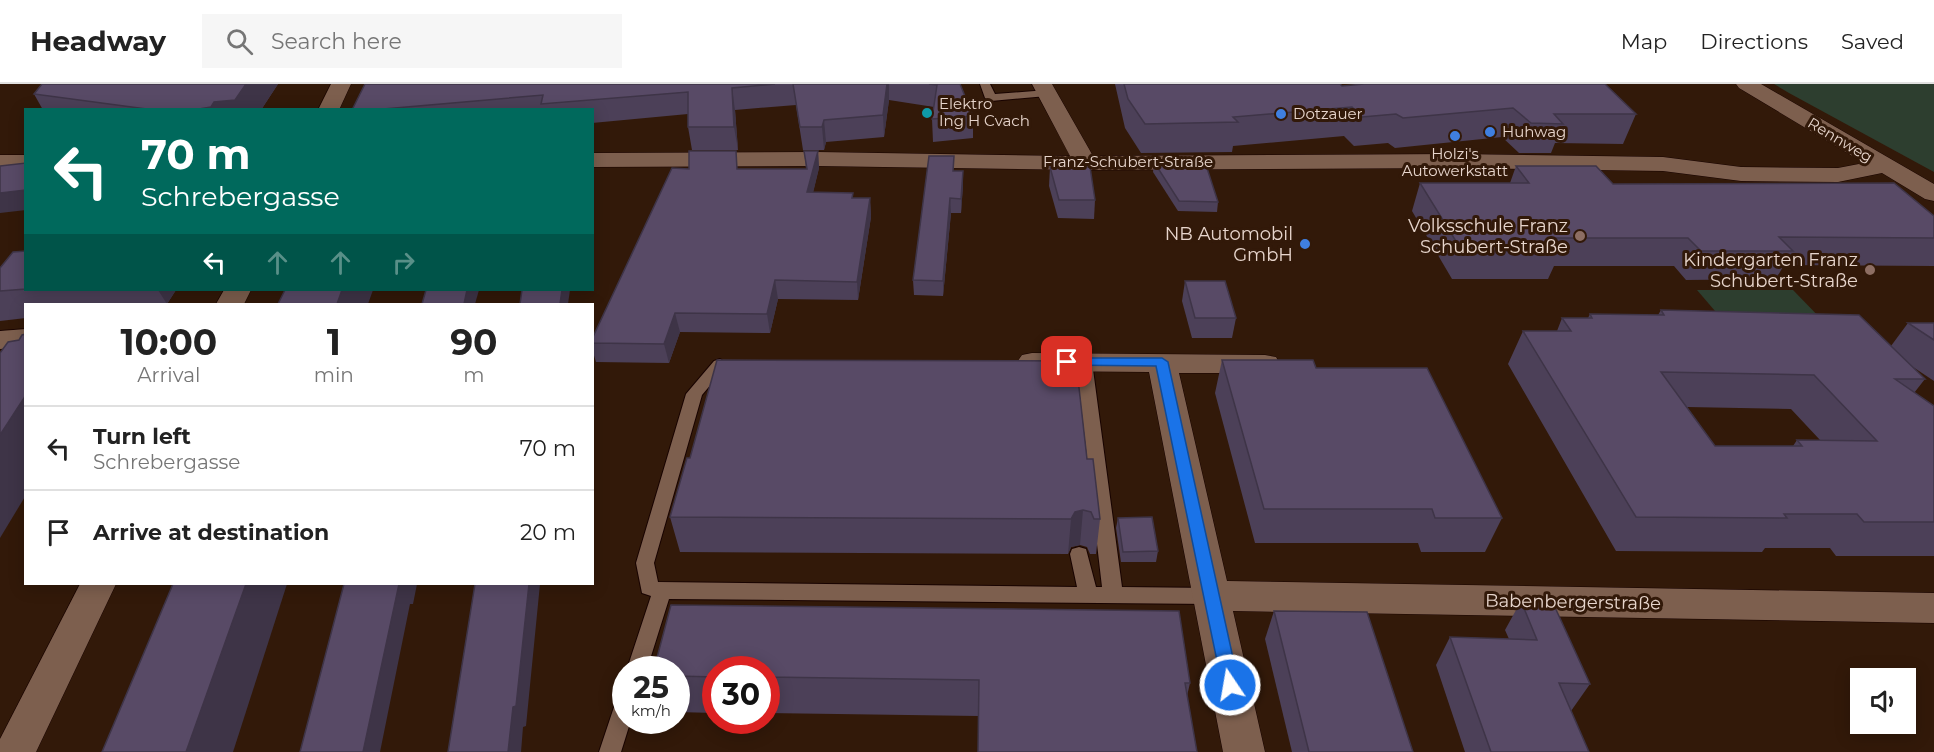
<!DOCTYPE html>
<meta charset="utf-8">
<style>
:root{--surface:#fff;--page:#f6f6f6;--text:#222;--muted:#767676;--line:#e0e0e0}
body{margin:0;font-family:Montserrat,sans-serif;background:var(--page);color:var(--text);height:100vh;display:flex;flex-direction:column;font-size:22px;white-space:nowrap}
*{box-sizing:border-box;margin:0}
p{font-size:20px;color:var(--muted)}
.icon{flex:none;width:33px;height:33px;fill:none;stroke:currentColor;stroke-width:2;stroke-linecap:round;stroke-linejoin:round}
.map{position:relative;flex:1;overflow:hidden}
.sheet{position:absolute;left:24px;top:219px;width:570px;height:282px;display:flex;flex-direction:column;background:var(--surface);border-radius:0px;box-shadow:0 3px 15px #0003}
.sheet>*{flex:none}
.top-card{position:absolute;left:24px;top:24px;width:570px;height:183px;border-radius:0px;box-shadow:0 3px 15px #0003;background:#00695c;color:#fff;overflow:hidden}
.fabs{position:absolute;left:1850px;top:584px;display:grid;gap:12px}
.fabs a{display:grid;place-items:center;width:66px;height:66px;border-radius:0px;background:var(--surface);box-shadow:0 3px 15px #0003;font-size:30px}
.speed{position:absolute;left:612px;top:572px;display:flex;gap:12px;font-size:30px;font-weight:700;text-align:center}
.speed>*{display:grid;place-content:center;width:78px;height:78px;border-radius:50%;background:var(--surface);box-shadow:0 3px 15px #0003;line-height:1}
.speed small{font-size:15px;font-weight:400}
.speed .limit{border:9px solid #d22;background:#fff;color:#111}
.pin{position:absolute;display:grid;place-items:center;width:51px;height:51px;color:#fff;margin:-26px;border-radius:12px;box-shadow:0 3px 9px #0006}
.me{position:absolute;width:66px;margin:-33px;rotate:348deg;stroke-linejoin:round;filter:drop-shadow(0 0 4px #0008)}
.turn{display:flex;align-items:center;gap:21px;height:126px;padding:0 18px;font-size:27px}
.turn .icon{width:78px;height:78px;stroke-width:2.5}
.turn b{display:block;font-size:42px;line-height:51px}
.lanes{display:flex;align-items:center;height:57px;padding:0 18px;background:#0003;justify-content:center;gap:30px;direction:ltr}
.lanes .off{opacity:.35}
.eta{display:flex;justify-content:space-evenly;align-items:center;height:102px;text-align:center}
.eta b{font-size:36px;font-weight:700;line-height:42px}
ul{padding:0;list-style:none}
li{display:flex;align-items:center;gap:18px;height:84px;padding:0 18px;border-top:2px solid var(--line)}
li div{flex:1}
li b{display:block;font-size:22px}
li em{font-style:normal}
header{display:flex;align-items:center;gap:36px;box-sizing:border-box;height:84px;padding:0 30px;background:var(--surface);border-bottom:2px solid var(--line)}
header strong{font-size:28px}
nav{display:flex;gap:33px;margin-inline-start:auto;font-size:21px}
.search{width:420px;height:54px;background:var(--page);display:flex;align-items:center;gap:15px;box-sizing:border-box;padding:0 21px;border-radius:0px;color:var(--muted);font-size:22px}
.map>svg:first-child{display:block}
.green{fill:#2d3e2f}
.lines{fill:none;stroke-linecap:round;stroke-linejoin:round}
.lane-casing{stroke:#180300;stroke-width:2}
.street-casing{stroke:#180300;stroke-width:1}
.lane{fill:#7d5f4e;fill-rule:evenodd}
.street{fill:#7d5f4e;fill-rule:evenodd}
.wall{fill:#4c4058;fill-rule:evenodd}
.shaded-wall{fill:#3e3447}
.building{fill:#584a66;stroke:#3e3447;stroke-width:1.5;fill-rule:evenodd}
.route{fill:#1a73e8;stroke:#114b97;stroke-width:1.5}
.culture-dot{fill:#0f9aa8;stroke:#321909;stroke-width:2}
.shop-dot{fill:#3f7fe0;stroke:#321909;stroke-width:2}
.education-dot{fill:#8d6e63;stroke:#321909;stroke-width:2}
.labels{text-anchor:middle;stroke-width:6;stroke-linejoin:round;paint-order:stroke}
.far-poi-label{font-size:15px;fill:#e7d5cc;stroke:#321909;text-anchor:start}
.far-street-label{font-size:15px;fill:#e7d5cc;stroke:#321909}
.poi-label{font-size:18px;fill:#e7d5cc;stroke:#321909;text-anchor:end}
.street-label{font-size:18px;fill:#e7d5cc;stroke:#321909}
</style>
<header>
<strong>Headway</strong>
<div class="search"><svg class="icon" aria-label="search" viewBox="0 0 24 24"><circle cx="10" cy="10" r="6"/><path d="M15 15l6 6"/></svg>Search here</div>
<nav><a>Map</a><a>Directions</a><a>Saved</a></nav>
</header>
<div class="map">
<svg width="1934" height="668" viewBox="0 0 1934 668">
<rect width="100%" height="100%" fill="#321909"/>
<g class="green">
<path d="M1774,0h160v88l-145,-79z"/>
<path d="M1697,206h96l34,35h-100z"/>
</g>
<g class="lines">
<defs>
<g id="lane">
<path d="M980,0h10l5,10 52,-4 5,3 -5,3 -56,5 -6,-3z"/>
<path d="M1084,273l8,5 30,225 90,1 7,3 3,5 -3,5 -7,3 -543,-5 -22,70h-20l24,-73 -9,-3 -6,-30 50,-169 28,-33 6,-2 8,5 -26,31 -48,168 4,19 419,5 -7,-33 2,-5 7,-2 7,2 10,38h6l-26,-225z"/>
<path d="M626,611v25h5l-10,32h-22l16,-48 3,-7z"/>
</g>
<g id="street">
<path d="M331,0h20l-12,26h-21z"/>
<path d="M1032,0h20l41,72 364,-2 206,3 78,10 97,1 26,-5 -125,-75 -3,-4h25l173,100v17l-9,-2 -43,-26 -44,9 -97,-1 -78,-10 -206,-3 -372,2 -268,-4 -225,1v-14l225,-1 253,4z"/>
<rect x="0" y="71" width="26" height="14"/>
<path d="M224,206h27l-7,14h-28z"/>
<path d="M26,245v18l-26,2v-18z"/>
<path d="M1032,269l233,2 11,2 4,7 -4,7 -11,2h-86l48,208 707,12v30l-701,-12 32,141h-42l-74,-380 -117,-1 -10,-2 -5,-7 5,-7z"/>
<path d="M80,500h36l-80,168h-36v-13z"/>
</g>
</defs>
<use href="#lane" class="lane-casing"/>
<use href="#street" class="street-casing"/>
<use href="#lane" class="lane"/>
<use href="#street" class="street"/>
</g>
<g class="wall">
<path d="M278,0l-17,26h-218l-9,-16z"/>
<path d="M365,0h595l13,32v22l-40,4 -1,-23 2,-12 -45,-7 -5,37 -58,5 -2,8h-21l-7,-45 -61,5 3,40h-46l-4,-23v-13l-96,9v-13h-240z"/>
<path d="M1115,0h225l2,2 294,28 -13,30 -68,-1 -4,10h-32l-17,-16 -107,11 -7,-5 -34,3 -10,-10 -111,10 -1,6 -91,1 -16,-25z"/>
<path d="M804,67h14l1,17 -6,24 40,6h17l1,19 -13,83 -80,-1 -8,34 -90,-1 -11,31 -73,-1 -4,-13v-10l147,-170h67z"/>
<path d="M1154,78l64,40 -1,10 -39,-1 -25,-39z"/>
<path d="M1516,82l97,18 321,32v50l-150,-1 -8,14 -90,1 -12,-14h-120l-6,13h-96l-40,-68 8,-28h90z"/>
<path d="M1050,83l45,33 -1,19 -36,-1 -9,-32z"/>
<path d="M954,87h9v14l-2,28h-10l-8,83 -29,-1 -1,-15z"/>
<path d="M26,167v39h150l-9,14h-141v14l-26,3v-53z"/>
<path d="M1185,197l51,37 -4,20h-40l-10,-37z"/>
<path d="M1661,226l230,36 17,-23h26v58l-21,-14 12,12 -11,14 20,13v150h-98l-6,-8h-65l-3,4 -146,-1 -108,-187 15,-33h34l5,-13h26l2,-4 68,1zM1687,323l104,2 29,31h-23l-4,6h-78z"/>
<path d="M1222,276l94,8 186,150 -17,34h-64l-3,-9h-163l-40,-150z"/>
<path d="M690,374l397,1 13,60 -4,35h-6l-3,-7 -7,-2 -9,2 -3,7 -388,-2 -10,-35z"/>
<path d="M1118,434l40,33 -2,11h-35l-5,-34z"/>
<path d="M1521,517l69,83 -19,27 18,41h-124l-29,-87 14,-28 59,2 -4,-9z"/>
<path d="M671,521l508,6 11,72 -3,13 10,56h-219v-36l-212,-3v-44h-50v44l-40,-1v-43h-22z"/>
<path d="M1274,527l139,141h-121l-27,-113z"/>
</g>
<g class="shaded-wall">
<path d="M246,0h32l-17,26h-68l21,-8z"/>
<path d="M887,0h2v16l-5,37 -1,-22z"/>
<path d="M732,4l3,22 3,40 -4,-23z"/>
<path d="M824,36l2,22 -2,8 -2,-23z"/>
<path d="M818,67l1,17 -10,42 -2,-18z"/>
<path d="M963,87v14l-2,28v-14z"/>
<path d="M26,106v20l-26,3v-20z"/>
<path d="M870,114l1,19 -13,83 -1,-18z"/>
<path d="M950,114l1,15 -8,83v-15z"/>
<path d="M775,196l3,19 -8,34 -3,-19z"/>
<path d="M158,206h18l-9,14z"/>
<path d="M342,206h31l-5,14h-31z"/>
<path d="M467,206h12l-4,14h-11z"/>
<path d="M562,206h8l-2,14h-8z"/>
<path d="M675,229l5,19 -11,31 -5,-19z"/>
<path d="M26,311v100l-26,43v-103z"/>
<path d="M1083,426l-3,35 -9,2 -3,7 3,-35 4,-7z"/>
<path d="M246,500h41l-54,168h-47z"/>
<path d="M399,500h18l-4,20h-3l-30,148h-17z"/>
<path d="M529,500h11l-14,142 -3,1 -2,25h-13l5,-45z"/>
</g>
<g class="building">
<path d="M42,0h204l-11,16 -21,2 -3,5 -18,3h-39l-120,-16z"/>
<path d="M365,0h410l-43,4 2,39h-46v-35l-147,12 2,-9 -171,15h-20z"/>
<path d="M793,0h94l-4,31 -59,5 -2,7h-22z"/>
<path d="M929,0h31l13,32 -41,3 5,-34z"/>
<path d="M1124,0h216l2,2 22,-2h241l31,30h-82l9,10 -32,-1 -18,-15 -110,10 -7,-4 -34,3 -10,-10 -119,10 5,5 -93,2 -17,-25z"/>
<path d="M689,67h47l1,18h70l-3,-18h14l-11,41 46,1 -1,5h18l-13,84 -82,-2 -8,34 -92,-1 -11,31 -72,-1v-4l80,-171 17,1z"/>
<path d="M929,72h25l-1,15h10l-2,28 -11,-1 -7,83 -30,-1z"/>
<path d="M1154,78h51l13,40 -39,-1z"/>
<path d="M26,79v27l-26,3v-27z"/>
<path d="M1516,82h80l17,18 281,-1 40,33v22l-155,-1 14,14h-92l-13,-13h-137l10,13h-99l-42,-68h109z"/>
<path d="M1050,83h40l5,33h-36z"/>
<path d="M26,167v38l-26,2v-23l13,-16z"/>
<path d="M1185,197h40l11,37h-41z"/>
<path d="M285,206h57l-5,14h-59z"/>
<path d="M426,206h41l-3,14h-42z"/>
<path d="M522,206h40l-2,14h-40z"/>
<path d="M1661,226l198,5 66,64h-30l39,27v116h-70l-7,-8h-73l3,4 -151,-1 -113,-186h48l-9,-13h30l-2,-4 74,1zM1661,288l153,3 63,66 -80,-1 5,6h-87z"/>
<path d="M1908,239h26v17z"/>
<path d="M26,250v61l-26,40v-82l8,-11 11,-2 3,-5z"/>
<path d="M717,276l359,1 11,98h6l7,60h-6l-3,-7 -8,-2 -8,2 -4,7 -401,-2 17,-59h3z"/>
<path d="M1222,276h91l3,8h111l75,150h-67l-3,-9h-168z"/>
<path d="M1152,433l6,34 -35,1 -5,-34z"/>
<path d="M173,500h73l-60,168h-84z"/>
<path d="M344,500h56h-1l-36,168h-63z"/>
<path d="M475,500h54l-13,122 -3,1 -5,45h-60z"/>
<path d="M1521,517l32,2 37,81 -31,-1 30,69h-98l-41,-115 87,3z"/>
<path d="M671,521l508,6 11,72h-5l12,69h-219l1,-72 -213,-3v-8h-50v8l-40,-1v-7h-22z"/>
<path d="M1274,527l93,1 46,140h-104z"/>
</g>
<path class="route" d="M1067,274h95l6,4 71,323 -2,5 -7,3 -6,-3 -2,-5 -66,-319 -93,-1 -2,-3 2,-3z"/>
<circle class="culture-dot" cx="927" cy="29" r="6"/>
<g class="shop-dot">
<circle cx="1281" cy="30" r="6"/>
<circle cx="1490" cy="48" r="6"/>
<circle cx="1455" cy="52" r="6"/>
<circle cx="1305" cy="160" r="6"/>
</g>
<g class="education-dot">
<circle cx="1580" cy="152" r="6"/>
<circle cx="1870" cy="186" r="6"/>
</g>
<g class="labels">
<g class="far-poi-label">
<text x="939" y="25">Elektro<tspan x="939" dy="17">Ing H Cvach</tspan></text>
<text x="1293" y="35">Dotzauer</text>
<text x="1502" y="53">Huhwag</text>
<text x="1455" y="75" text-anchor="middle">Holzi's<tspan x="1455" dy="17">Autowerkstatt</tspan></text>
</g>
<g class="far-street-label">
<text transform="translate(1840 56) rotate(31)" y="5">Rennweg</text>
<text x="1128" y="83">Franz-Schubert-Straße</text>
</g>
<g class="poi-label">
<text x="1568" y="148">Volksschule Franz<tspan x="1568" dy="21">Schubert-Straße</tspan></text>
<text x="1293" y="156">NB Automobil<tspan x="1293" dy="21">GmbH</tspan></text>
<text x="1858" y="182">Kindergarten Franz<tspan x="1858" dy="21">Schubert-Straße</tspan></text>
</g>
<g class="street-label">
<text transform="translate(1573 518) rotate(1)" y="6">Babenbergerstraße</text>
</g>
</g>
</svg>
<div class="fabs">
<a><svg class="icon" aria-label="sound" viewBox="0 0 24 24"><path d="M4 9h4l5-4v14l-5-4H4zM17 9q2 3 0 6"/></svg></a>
</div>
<div class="speed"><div>25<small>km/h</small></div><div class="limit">30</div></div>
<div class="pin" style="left:1067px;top:278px;background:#d93025"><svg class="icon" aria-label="arrive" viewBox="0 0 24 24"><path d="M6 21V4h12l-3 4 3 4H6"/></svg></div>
<svg class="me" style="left:1230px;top:601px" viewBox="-20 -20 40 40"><circle r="17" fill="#1a73e8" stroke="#fff" stroke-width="3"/><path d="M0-11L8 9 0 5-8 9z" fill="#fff"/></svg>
<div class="top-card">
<div class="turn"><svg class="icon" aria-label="left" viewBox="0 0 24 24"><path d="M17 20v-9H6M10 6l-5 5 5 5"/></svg><div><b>70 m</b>Schrebergasse</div></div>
<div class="lanes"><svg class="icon" aria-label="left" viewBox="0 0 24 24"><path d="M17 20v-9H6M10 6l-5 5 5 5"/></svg><svg class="icon off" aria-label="ahead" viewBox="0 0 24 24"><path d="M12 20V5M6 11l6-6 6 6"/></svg><svg class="icon off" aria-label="ahead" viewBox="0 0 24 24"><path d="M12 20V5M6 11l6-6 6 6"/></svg><svg class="icon off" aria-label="right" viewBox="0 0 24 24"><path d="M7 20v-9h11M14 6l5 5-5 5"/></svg></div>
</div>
<section class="sheet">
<div class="eta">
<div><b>10:00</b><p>Arrival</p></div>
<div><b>1</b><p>min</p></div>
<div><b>90</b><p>m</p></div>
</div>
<ul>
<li><svg class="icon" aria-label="left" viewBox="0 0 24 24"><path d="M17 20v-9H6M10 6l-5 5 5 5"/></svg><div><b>Turn left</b><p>Schrebergasse</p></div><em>70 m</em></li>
<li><svg class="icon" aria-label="arrive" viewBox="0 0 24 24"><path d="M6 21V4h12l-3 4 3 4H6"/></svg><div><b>Arrive at destination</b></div><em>20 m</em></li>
</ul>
</section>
</div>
